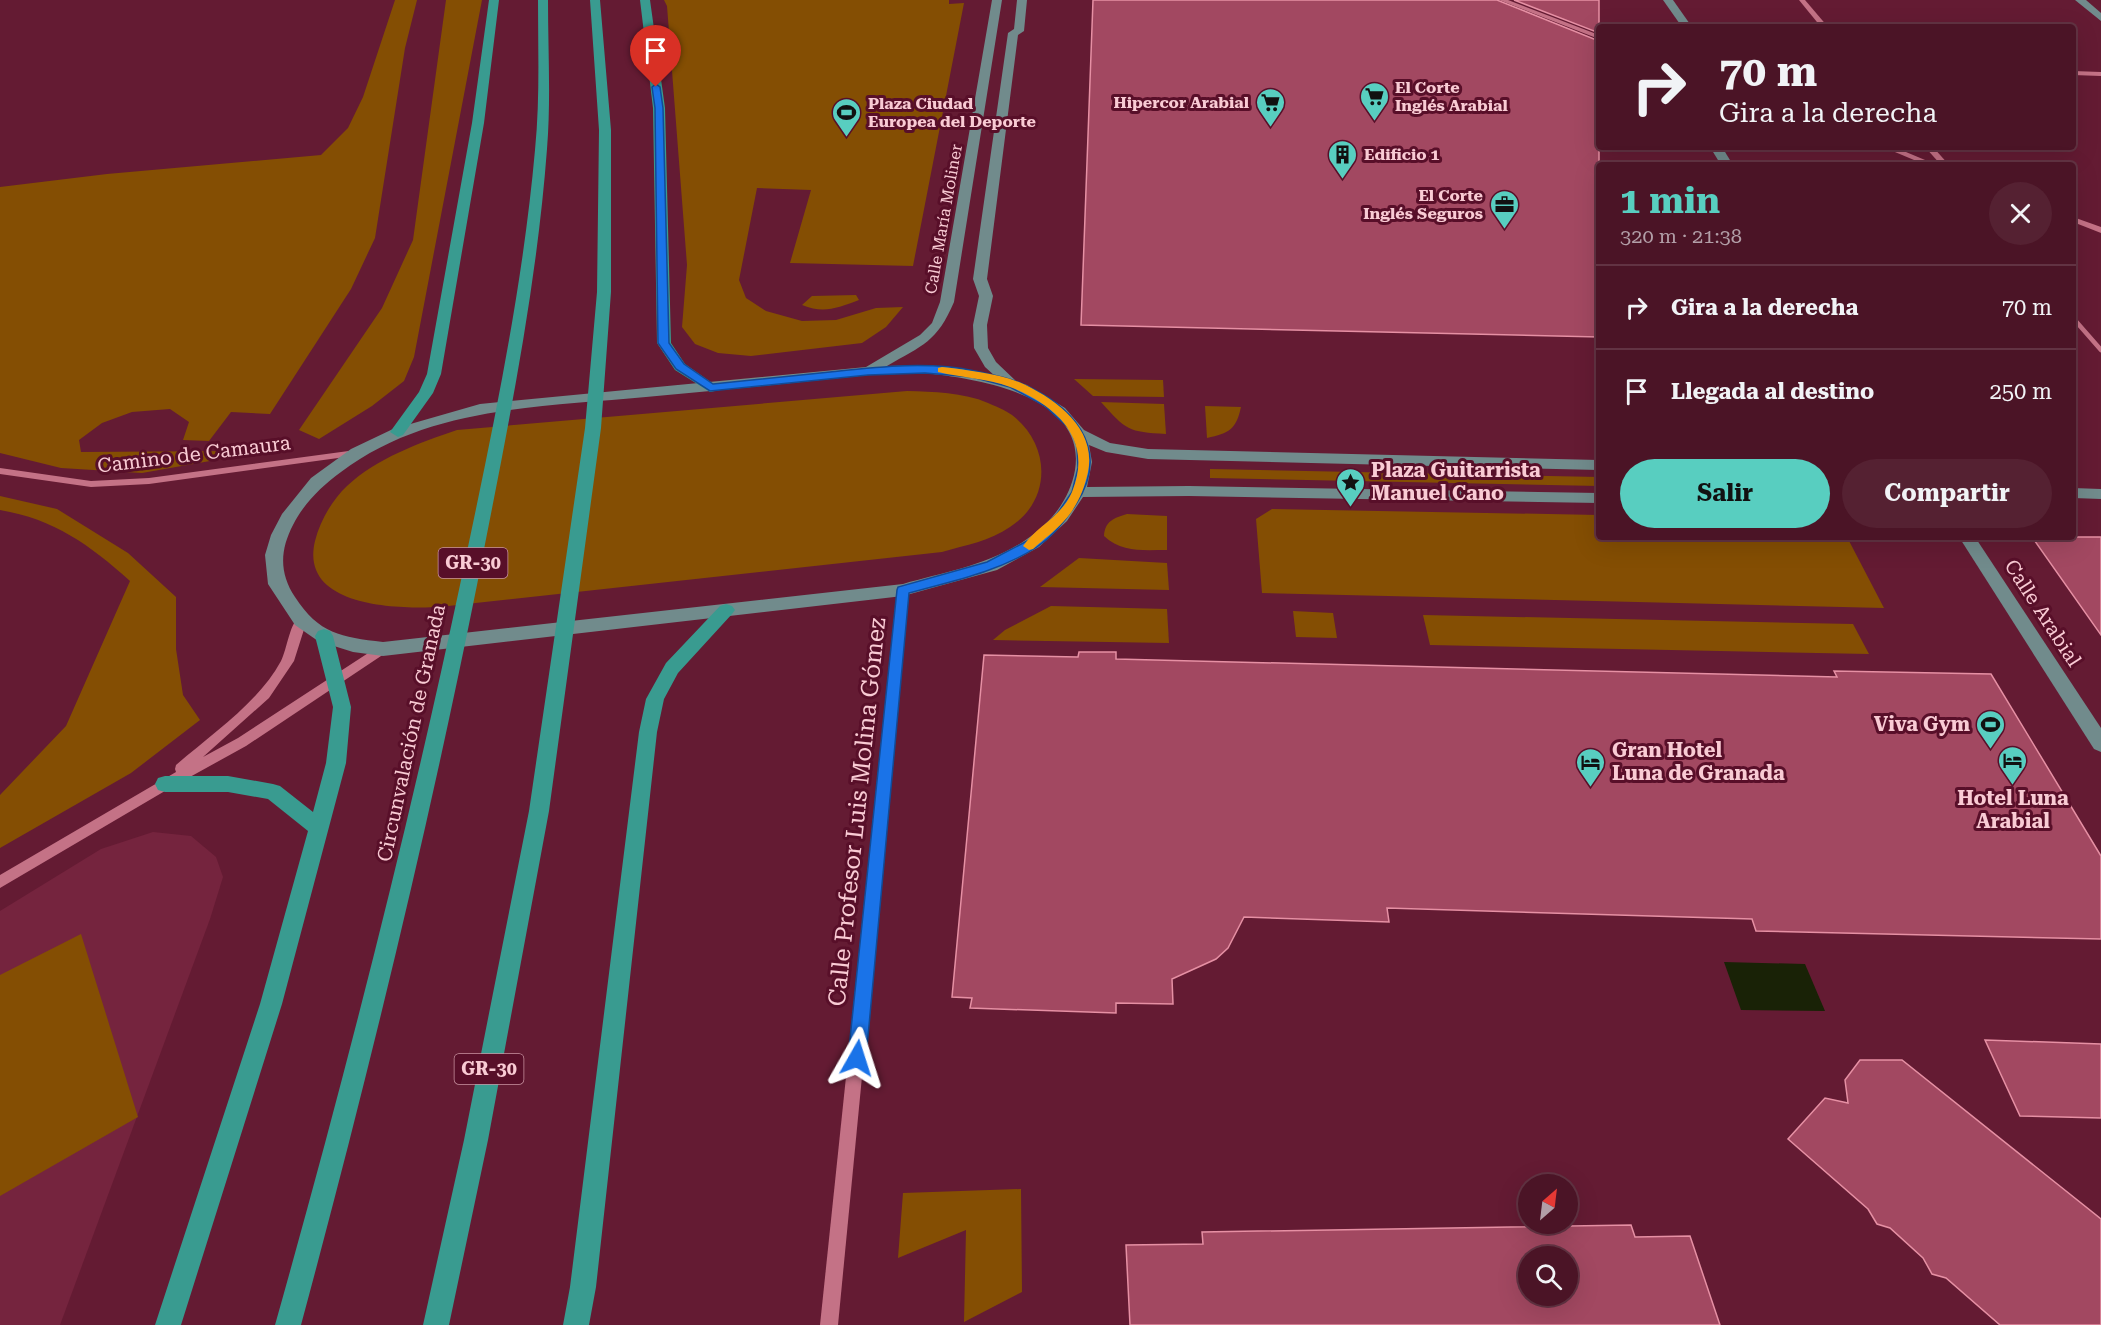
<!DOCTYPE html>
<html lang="es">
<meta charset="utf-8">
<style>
:root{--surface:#4b1426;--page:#552132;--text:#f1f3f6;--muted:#b29ea7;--line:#623343;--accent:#58cec0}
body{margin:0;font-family:"Roboto Serif",serif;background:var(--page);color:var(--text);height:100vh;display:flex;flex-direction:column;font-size:22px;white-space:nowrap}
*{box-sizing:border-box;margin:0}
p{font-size:20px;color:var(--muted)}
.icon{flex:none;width:33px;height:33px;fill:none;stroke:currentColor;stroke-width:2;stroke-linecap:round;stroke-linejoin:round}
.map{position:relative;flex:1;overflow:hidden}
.sheet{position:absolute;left:1596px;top:162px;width:480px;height:378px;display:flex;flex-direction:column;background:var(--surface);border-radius:6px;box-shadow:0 6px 24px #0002,0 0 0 2px var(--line)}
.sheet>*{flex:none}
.banner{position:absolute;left:1596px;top:24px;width:480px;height:126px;border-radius:6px;box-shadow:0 6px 24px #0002,0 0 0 2px var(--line);background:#4b1426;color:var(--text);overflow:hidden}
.needle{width:39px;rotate:28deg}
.controls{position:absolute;left:1518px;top:1174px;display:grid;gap:12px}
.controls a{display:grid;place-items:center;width:60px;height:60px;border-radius:50%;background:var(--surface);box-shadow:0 6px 24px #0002,0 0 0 2px var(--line);font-size:30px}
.pin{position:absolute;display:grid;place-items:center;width:51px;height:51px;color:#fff;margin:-62px -26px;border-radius:50% 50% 50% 0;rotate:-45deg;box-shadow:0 0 6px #0007}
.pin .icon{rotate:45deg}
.me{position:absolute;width:66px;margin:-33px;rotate:6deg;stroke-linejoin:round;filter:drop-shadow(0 0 4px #0008)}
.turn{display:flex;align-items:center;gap:21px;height:126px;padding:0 24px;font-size:27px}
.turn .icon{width:78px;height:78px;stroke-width:2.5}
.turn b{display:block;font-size:42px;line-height:51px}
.round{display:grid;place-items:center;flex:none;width:63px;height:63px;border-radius:32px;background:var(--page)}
.head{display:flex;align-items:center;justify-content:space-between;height:102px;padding:0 24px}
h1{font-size:36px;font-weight:700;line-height:45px;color:var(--accent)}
.cta{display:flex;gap:12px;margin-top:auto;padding:12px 24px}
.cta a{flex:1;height:69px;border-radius:36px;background:var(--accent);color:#111;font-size:24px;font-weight:700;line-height:69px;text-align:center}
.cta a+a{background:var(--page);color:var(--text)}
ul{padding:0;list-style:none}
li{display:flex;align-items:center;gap:18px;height:84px;padding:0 24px;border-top:2px solid var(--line)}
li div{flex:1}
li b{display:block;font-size:22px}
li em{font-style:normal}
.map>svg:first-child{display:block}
.built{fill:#75243e}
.green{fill:#844e03}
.water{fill:#192206}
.building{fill:#a24861;stroke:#e690a4;stroke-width:1.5;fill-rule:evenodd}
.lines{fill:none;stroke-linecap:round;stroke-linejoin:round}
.street{stroke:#c47286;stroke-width:4.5}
.secondary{fill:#c47286;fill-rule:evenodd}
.primary{fill:#718b8c;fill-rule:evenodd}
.highway{fill:#399b90;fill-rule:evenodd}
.route{fill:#1a73e8;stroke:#114b97;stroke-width:1.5}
.slow{fill:#f59e0b}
.labels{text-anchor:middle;stroke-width:6;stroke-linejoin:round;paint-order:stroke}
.far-poi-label{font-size:16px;font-weight:bold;fill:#f9cbd4;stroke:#580f29;text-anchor:start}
.far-street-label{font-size:16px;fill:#f9cbd4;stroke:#580f29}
.shield{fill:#580f29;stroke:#c993a1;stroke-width:1.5}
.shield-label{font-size:18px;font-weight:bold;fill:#f9cbd4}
.street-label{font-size:20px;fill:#f9cbd4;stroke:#580f29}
.poi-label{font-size:20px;font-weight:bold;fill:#f9cbd4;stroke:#580f29;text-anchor:start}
.near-street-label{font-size:24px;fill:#f9cbd4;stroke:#580f29}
</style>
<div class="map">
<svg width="2101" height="1325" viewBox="0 0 2101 1325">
<rect width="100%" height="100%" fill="#641b33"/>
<path class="built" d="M153,832l38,4 25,21 7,20 -13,42 -150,406h-60v-414l101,-62z"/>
<g class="green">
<path d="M395,0h22l-12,48 -30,190 -24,51 -81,125 -39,-2 -22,29 -26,-1 6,-18 -19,-13 -38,3 -30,11 -23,17 2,12 150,-1 -4,7 -85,15 -81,-5 -61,-15v-266l107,-13 214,-19 27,-27 15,-31z"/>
<path d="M446,0h36l-68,357 -10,24 -32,25 -53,33 -20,-9 83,-122 31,-68z"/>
<path d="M664,0h285v4l15,-1 -51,263 -123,-3 21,-73 -54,-2 -18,92 7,18 20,13 36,10 34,-1 40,-12 27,-1 -17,20 -24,16 -111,13 -33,-3 -23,-9 -13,-17 5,-62 -20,-259z"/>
<path d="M856,295l3,5c-22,8 -35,14 -57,5l10,-9z"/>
<path d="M1074,379l89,1 1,17 -71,-1z"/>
<path d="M907,391c26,1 56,1 81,12 7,3 17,7 24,12 39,30 40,85 -2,112 -20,14 -44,18 -68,25l-503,55c-42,2 -140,0 -124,-66 5,-20 17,-41 32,-55 30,-28 72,-43 110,-56z"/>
<path d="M1101,402l63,2 2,30c-38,-2 -40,-4 -65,-32z"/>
<path d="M1205,406l36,1c-5,23 -12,26 -34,31z"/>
<path d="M1210,469l389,8v9l-389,-8z"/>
<path d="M0,496l57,13 71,44 48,44v52l7,46 17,25 -69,53 -131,75v-53l66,-69 64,-145c-40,-36 -76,-62 -130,-71z"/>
<path d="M1272,509l327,6v22h248l37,71 -622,-15 -6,-74z"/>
<path d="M1127,514l40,2v34c-23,0 -45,3 -63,-14 1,-15 10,-18 23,-22z"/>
<path d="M1079,558l88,5 2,27 -129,-3z"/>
<path d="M1051,606l116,3 2,34 -176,-3 12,-10z"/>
<path d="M1293,611l40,2 4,25 -41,-1z"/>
<path d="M1423,615l430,9 16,30 -439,-9z"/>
<path d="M81,934l57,183 -138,79v-221z"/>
<path d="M1021,1189l1,103 -58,30 2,-92 -68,28 5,-65z"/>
</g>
<path class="water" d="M1724,962l81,2 20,47 -84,-1z"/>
<g class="building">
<path d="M1093,0h404l102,41v296l-518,-12z"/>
<path d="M1514,0h85v33z"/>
<path d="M2032,537h69v98z"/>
<path d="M1079,652h37v7l721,18 -3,-6 157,3 110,182v83l-345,-8 -4,-12 -365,-11 2,14 -145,-5 -16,31 -12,11 -44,20 1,25 -57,-1v10l-146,-5 2,-10 -20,-1 32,-342 94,2z"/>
<path d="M1985,1040l116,4v74l-81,-2z"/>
<path d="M1860,1060h42l199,159v106h-101l-54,-47 -14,-4 -9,-16 -33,-30 -13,-4 -9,-15 -80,-70 37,-41 23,5 -3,-23z"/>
<path d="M1631,1225l4,12 55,-1 30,89h-590l-4,-80 77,-1 -1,-12zM1528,1257h40v39h-40z"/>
</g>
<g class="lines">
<path class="street" d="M2073,318l28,32"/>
<g class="secondary">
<path d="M1499,0h9l91,35v4z"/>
<path d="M1799,0h6l23,27h-7z"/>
<path d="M2073,71l28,1v4l-28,-1z"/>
<path d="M1883,147h11l43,18h-11z"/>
<path d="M1925,147h8l16,18h-8z"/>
<path d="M2073,217l28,10v6l-28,-11z"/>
<path d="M356,450l4,1 1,2 -1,2 -211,29 -58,3 -91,-13v-6l91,13 58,-3z"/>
<path d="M903,586l6,4 -71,735h-18l77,-735z"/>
<path d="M301,616l6,4 -13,41 -25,37 -66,59 35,-19 141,-92h8l2,3 -2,3 -141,94 -76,42 -170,100v-13l176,-103 -1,-3 1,-4c36,-31 83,-63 105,-104 6,-11 9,-41 20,-45z"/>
</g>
<g class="primary">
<path d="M992,0h10l-48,302c-17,40 -31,43 -67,64 37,-1 72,0 108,10l-10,-9 -11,-19 -1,-23 6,-29 -6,-17 35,-246 6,-4 3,-29h10l-3,31 -6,4 -31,244 6,17 -6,29 1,23 8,14 21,20 10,3 38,23 19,22 26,13 38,6 451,11v10l-451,-11 -42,-7 -17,-7 3,17 -5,25 102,-1 410,7v10l-410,-7 -106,1 -16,24 -28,26 -42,23 -94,26 -520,60 -30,-4 -35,-11 -23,-16 -27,-41 -3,-29 6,-20 11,-21 29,-36 40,-29 42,-20 87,-25 386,-37 54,-32 12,-12 8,-21zM925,373c53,6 162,22 150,97 -5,29 -24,53 -48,69 -37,26 -82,33 -124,45l-520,58c-42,-5 -64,-8 -88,-45 -16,-24 -15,-47 -2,-72 11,-22 29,-39 48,-53 87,-66 201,-65 305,-75 74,-7 148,-14 222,-22z"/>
<path d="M1663,0h10l19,27h-10z"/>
<path d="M2075,0h11l15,13v8z"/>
<path d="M1710,147h12l11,18h-12z"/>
<path d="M2073,488l28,1v10l-28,-1z"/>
<path d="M1959,537h16l126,191v24l-7,-3z"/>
</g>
<g class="highway">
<path d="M489,0h10l-15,123 -43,251 -8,19 -30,42 -5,2 -8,-5 29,-40 8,-18 45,-251z"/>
<path d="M538,0h10c0,50 3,100 -1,149 -11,147 -42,292 -70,436 -50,249 -110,495 -176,740h-26c69,-245 132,-491 185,-740 30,-143 62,-289 75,-435 5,-50 3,-100 3,-150z"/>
<path d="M590,0h10l11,130v162l-10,136 -52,383 -61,329 -39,185h-26l41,-185 65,-329 56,-383 12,-136 2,-162z"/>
<path d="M640,0h10l15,108 6,235 14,21 30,21 2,3 -2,3 -5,1 -35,-22 -18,-27 -4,-235z"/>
<path d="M726,604l6,2 3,4 -3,4 -54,59 -14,26 -7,33 -61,555 -7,38h-26l7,-38 69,-555 7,-33 20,-36 54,-57z"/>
<path d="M324,629l6,2 3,5 18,71 -5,56 -64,241 -101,321h-26l105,-321 48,-173 -40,-32 -40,-7h-63l-7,-2 -3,-6 3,-6 7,-2h63l45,8 7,2 33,26 13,-49 7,-56 -18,-71 3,-5z"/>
</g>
</g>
<path class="route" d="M656,84l4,3 3,21 6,235 15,21 29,20c39,-4 78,-8 117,-12 47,-5 98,-11 145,-1 14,3 30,6 43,11 53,22 95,65 58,122 -10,16 -24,33 -39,43 -39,25 -84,34 -128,46l-43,465 -3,6 -6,2 -6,-2 -3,-6 49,-468 1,-3 89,-25 42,-22 28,-26 15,-22 6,-24 -1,-22 -5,-15 -27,-25 -35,-19 -38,-10 -47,-4 -57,2 -158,16 -34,-22 -18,-26 -3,-235 -3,-21z"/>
<path class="slow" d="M942,367c25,3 53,6 77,15 36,16 78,46 69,90 -4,18 -11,35 -24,49 -9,10 -21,19 -31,28l-4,1 -6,-4c14,-20 39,-30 49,-54 22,-53 -16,-87 -62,-105 -23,-9 -48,-9 -72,-15v-4z"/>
<defs>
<symbol id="supermarket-pin" viewBox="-11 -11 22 30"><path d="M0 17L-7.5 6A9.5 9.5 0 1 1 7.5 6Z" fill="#58cec0" stroke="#580f29"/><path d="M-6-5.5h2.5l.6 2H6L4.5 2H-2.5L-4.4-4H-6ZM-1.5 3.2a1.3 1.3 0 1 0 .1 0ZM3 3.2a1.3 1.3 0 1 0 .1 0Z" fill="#111"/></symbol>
<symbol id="stadium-pin" viewBox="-11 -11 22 30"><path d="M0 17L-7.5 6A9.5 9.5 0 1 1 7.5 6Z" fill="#58cec0" stroke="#580f29"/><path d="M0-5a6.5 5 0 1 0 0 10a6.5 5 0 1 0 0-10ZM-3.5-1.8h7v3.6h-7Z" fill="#111"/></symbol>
<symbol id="building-pin" viewBox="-11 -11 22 30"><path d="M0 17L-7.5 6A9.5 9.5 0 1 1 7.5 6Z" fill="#58cec0" stroke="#580f29"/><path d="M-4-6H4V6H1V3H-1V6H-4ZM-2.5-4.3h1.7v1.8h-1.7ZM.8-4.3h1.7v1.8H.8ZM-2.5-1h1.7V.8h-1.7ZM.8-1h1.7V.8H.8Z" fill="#111"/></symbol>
<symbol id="office-pin" viewBox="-11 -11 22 30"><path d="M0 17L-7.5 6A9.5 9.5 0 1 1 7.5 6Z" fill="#58cec0" stroke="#580f29"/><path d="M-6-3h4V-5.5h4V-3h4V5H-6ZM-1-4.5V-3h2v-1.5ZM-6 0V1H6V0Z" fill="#111"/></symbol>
<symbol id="sight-pin" viewBox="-11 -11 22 30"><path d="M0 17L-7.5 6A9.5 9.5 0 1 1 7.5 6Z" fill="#58cec0" stroke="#580f29"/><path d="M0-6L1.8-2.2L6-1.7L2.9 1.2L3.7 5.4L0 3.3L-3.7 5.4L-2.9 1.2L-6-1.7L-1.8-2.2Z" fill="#111"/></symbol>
<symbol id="hotel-pin" viewBox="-11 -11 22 30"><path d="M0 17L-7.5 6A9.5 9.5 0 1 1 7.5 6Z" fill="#58cec0" stroke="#580f29"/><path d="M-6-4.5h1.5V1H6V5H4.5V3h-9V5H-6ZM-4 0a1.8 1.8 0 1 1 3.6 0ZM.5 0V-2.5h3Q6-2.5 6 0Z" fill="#111"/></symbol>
</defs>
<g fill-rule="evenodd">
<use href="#supermarket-pin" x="1358" y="80" width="33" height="45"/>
<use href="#supermarket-pin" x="1254" y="86" width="33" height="45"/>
<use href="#stadium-pin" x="830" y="96" width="33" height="45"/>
<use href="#building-pin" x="1326" y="138" width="33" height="45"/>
<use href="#office-pin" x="1488" y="188" width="33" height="45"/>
<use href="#sight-pin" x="1334" y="466" width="33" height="45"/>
<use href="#stadium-pin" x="1974" y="708" width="33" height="45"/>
<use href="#hotel-pin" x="1996" y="744" width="33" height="45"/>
<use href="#hotel-pin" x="1574" y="746" width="33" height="45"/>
</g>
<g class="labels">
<g class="far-poi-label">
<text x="1395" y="93">El Corte<tspan x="1395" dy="18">Inglés Arabial</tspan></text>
<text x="1249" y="108" text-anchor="end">Hipercor Arabial</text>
<text x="868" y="109">Plaza Ciudad<tspan x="868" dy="18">Europea del Deporte</tspan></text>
<text x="1364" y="160">Edificio 1</text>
<text x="1483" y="201" text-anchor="end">El Corte<tspan x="1483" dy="18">Inglés Seguros</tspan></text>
</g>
<g class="far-street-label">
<text transform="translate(943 219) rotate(-80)" y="6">Calle María Moliner</text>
</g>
<g class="shield">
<rect x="438.5" y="548" width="69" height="30" rx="4.5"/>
<rect x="454.5" y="1054" width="69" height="30" rx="4.5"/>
</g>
<g class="shield-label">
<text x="473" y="569">GR-30</text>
<text x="489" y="1075">GR-30</text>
</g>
<g class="street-label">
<text transform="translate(194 454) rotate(-7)" y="7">Camino de Camaura</text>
<text transform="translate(2043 613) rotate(57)" y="7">Calle Arabial</text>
<text transform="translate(411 733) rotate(-78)" y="7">Circunvalación de Granada</text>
</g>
<g class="poi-label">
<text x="1371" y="477">Plaza Guitarrista<tspan x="1371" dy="23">Manuel Cano</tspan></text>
<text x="1970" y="731" text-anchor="end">Viva Gym</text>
<text x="1612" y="757">Gran Hotel<tspan x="1612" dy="23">Luna de Granada</tspan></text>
<text x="2013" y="805" text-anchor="middle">Hotel Luna<tspan x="2013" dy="23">Arabial</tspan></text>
</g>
<g class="near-street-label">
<text transform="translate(857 812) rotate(-84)" y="8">Calle Profesor Luis Molina Gómez</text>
</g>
</g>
</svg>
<div class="controls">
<a><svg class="needle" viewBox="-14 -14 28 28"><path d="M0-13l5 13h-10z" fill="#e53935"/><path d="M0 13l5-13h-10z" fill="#b29ea7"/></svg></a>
<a><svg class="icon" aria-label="search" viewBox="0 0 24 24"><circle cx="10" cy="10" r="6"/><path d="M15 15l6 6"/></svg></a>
</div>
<div class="pin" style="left:656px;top:87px;background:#d93025"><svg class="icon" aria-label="arrive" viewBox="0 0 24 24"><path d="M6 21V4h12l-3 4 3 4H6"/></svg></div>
<svg class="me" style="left:857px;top:1058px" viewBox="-20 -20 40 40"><path d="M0-17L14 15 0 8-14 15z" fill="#1a73e8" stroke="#fff" stroke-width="4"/></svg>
<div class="banner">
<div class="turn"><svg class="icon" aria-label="right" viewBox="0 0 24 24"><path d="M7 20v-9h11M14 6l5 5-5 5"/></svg><div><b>70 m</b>Gira a la derecha</div></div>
</div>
<section class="sheet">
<div class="head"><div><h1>1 min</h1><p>320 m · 21:38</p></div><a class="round"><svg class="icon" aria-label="close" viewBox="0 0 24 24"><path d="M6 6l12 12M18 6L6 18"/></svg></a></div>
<ul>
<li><svg class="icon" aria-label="right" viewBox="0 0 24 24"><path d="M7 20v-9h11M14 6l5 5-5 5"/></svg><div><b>Gira a la derecha</b></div><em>70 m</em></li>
<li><svg class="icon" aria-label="arrive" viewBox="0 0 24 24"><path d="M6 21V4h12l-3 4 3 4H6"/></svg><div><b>Llegada al destino</b></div><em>250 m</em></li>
</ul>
<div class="cta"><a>Salir</a><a>Compartir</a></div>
</section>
</div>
